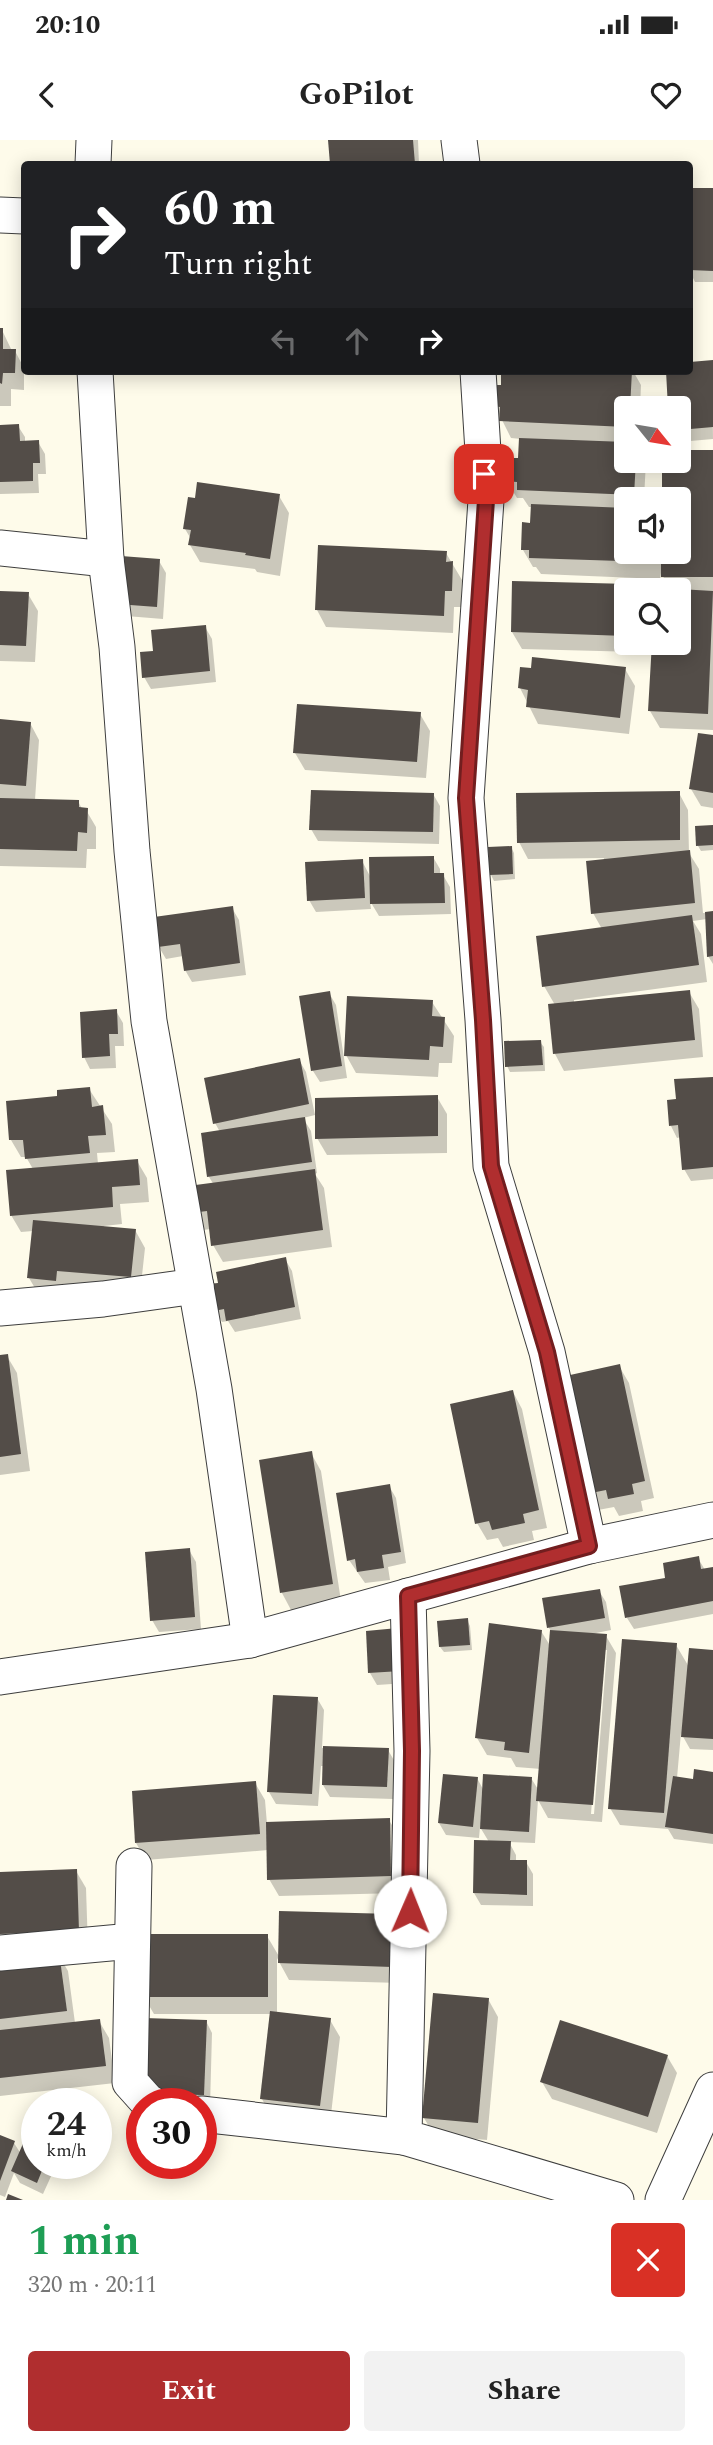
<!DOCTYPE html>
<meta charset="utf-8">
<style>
:root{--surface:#fff;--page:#f2f2f2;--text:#222;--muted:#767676;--accent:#b02e2f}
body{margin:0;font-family:Spectral,serif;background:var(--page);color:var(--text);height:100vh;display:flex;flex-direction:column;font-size:26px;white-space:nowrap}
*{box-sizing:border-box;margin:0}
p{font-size:23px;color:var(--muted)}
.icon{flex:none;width:38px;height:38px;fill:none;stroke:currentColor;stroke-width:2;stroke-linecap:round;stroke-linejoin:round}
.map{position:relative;height:2060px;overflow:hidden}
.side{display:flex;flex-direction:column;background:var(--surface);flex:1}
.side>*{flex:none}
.guide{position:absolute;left:21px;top:21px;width:672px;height:214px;border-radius:7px;box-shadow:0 4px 18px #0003;background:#202124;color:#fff;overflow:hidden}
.needle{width:46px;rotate:120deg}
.controls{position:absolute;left:614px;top:256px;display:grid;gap:14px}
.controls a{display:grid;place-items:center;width:77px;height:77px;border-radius:7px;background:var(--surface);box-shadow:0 4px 18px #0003;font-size:35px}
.speed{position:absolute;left:21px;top:1948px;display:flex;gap:14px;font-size:35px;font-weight:700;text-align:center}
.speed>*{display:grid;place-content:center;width:91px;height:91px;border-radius:50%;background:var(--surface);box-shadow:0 4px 18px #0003;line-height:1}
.speed small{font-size:18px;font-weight:400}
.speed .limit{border:10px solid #d22;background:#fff;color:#111}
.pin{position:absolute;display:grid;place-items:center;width:60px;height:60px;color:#fff;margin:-30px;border-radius:14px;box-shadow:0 4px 10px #0006}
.me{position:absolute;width:77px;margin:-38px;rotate:1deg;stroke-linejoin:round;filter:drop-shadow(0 0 5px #0008)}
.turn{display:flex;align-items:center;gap:24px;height:147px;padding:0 28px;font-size:32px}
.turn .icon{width:91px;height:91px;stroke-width:2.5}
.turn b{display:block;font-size:49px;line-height:60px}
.lanes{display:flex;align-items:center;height:66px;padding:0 28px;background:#0003;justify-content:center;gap:35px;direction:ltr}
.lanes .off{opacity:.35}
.round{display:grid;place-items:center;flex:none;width:74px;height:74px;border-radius:7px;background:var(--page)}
.summary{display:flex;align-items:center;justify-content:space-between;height:119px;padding:0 28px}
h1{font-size:42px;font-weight:700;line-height:52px;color:#1e9e55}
.primary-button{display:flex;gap:14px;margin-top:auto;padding:14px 28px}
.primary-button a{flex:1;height:80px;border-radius:7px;background:var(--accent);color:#fff;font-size:28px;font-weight:700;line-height:80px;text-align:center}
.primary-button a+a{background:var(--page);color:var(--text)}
.status{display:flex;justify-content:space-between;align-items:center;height:49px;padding:0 35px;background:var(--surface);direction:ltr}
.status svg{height:19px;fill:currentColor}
header{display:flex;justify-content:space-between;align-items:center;height:91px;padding:0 28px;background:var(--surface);font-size:32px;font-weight:700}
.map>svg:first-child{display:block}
.shadow{fill:#0003;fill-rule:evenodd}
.building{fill:#534d48}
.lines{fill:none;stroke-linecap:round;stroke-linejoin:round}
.minor-casing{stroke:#3e3e3e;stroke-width:37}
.minor{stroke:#fff;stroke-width:35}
.route-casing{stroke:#721e1f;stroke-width:18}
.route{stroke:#b02e2f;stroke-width:12}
</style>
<div class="status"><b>20:10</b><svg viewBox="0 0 49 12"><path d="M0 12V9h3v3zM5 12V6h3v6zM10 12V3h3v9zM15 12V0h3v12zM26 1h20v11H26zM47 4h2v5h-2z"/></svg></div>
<header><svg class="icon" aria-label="back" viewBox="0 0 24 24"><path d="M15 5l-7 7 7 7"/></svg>GoPilot<svg class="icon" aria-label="heart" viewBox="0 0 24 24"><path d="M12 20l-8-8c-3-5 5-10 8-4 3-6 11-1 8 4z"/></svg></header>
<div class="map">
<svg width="713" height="2060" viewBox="0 0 713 2060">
<rect width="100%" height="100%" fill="#fefbea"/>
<g class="shadow">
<path d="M330,0h88l1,24h-87z"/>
<path d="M690,50h23v92h-18l-5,-10z"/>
<path d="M0,190h2l10,21h3l9,17v22l-13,-1v17h-11z"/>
<path d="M712,222l1,77 -34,3v-34l-11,-37h22v-8z"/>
<path d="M503,231h130l8,14 -1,23h-14v52l20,1 -2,38h-18v52h53v-100l34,1v278l-53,-2 -10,-17 29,-69v-52h-8l-10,-17 -1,6 -119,-5 -5,-7h-3l-10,-17 9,-25 1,-18h-4l-6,-9h-6l-10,-17 13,-21 1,-21 -10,-1 -16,-32 7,-19z"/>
<path d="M0,286h18l7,11v6l13,-1 7,12 1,20h-8l1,19 -39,1z"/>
<path d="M279,356l10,17 -9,63 -23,-4 -2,-3 -55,-7 -10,-17 1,-6 -6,-10z"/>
<path d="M446,413l16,27 -1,27h-7l-1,26 -127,-6 -9,-17z"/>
<path d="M159,421l7,12 -3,46 -37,-3 -7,-12z"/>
<path d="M629,445l3,5h-6v52h12v10l-116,-3 -10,-17z"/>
<path d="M0,453l28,1 10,17 -3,51 -35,-1z"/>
<path d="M205,487l7,12 4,43 -65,7 -7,-12 11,-25z"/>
<path d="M625,529l10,17 -6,48 -91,-10 -18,-36z"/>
<path d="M420,574l10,17 -4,47 -121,-8 -10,-17z"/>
<path d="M0,581l30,2 9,17 -4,60 43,1 4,8 4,1 10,17v22h-9l-1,19 -86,-2z"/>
<path d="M713,597v71l-12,-2 -10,-17z"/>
<path d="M679,653l9,17 1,43 10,16 4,44h10v51l-5,-8 -1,-37 -14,2 8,13 6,48 -133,18v4l115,-12 10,17 4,48 -139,14 -9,-17v-49l-11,-19 58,-57 -9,-16 11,-55 -76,1 -9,-17z"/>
<path d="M433,654l7,12 -1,38 -121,-3 -7,-12z"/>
<path d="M713,686v24l-12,1 -3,-5z"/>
<path d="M511,707l3,6 1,26 -21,2 -3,-6 -1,-27z"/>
<path d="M433,717l7,12v6h3l7,12 1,27 -72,2 -9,-15 1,8 -55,3 -7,-12 53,-39 9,17z"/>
<path d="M232,768l7,12 7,55 -54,7 -7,-12 -2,-14 -17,3 -7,-12 -3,-29z"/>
<path d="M329,853l7,12 11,73 -27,4 -7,-11z"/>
<path d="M432,862l22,34 -2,27h-13l-1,14 -82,-4 -10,-18z"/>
<path d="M116,871l7,12 1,23h-9l1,22 -26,1 -6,-12z"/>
<path d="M540,902l4,5 1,24 -35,1 -3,-6z"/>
<path d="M299,920l7,12 9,43 -12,3 8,13 6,42 -2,1 9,14 8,59 -109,15 -10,-17 -2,-16 -8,1 -10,-18 21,-27 -5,-8 11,-45 -5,-9z"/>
<path d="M713,938v101l-22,2 -7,-12 -3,-32 -4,1 -6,-12 7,-25z"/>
<path d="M89,949l23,35 3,28 -18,1 1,11 39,-3 10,17 2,24 -29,2 2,20 -18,2v2l31,2 10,18 -5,46 -101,1 -10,-17 4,-47 -12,1 -10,-17 22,-46 -7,-12h-5l-10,-17 48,-42z"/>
<path d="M437,957l10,17v39l-120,2 -10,-17z"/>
<path d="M285,1119l7,12 9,48 -66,13 -7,-11 -6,1 -7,-12 5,-26z"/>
<path d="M7,1216l10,17 13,98 -30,4v-118z"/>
<path d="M619,1226l10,17 25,115 -13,3 2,10 -24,5 -5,-9 -16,3 -10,-17z"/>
<path d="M513,1252l9,17 25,119 -15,3 2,9 -31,7 -5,-9 -11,2 -10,-17z"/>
<path d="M311,1313l10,18 20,130 -50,9 -9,-17z"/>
<path d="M389,1346l7,12 10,65 -18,4 2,13 -25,3 -16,-23z"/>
<path d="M189,1410l7,12 5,67 -42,3 -7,-12z"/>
<path d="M698,1418l7,12 8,-1v45l-79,15 -7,-11z"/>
<path d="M599,1451l7,11 5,28 -20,4 15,2 10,17 -14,169 -54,-4 -10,-18 -3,43 -26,-1 7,13v7h10l7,12v32l-52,-1 -7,-12 15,-51 -9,-15 -1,11 -33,-3 -7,-12 38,-45 7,13 47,-13 8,13 2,-22 -25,-2 -5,-9 -24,-3 -10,-17 64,-107 10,16 1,-14 -3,-5 -5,-28zM604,1510h3l-13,164h-3z"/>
<path d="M467,1480l3,6 2,24 -28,2 -4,-5z"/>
<path d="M368,1492l39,51 -30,2 -7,-12z"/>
<path d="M676,1505l13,22 24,-15v98l-23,-1 -9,-16 -4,45 17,3 19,-7v70l-39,-5 -6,-10 -48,-4 -10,-17z"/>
<path d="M317,1558l7,12 -2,38 66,2 7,12 -2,37 -63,-2 -7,-12 1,-19h-3l-3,40 -42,-2 -7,-12z"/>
<path d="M255,1643l10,17 2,24 122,-4 10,17 1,56 -121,3 -10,-17 -1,-29 -122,10 -10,-17z"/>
<path d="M76,1731l10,17 2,60 -88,3v-77z"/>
<path d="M392,1776l9,67 -112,-3 -12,-22v56l53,6 10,17 -10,86 -59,-7 -9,-17 10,-85h-118l-10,-17 123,-61 13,22z"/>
<path d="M58,1814l10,17 7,52 24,-2 10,17 6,45 -115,13v-134z"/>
<path d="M488,1859l10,18 -11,123 -53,-5 -10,-17z"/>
<path d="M206,1881l6,12 -2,74 -9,-3h-51z"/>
<path d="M667,1916l10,17 -20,60 -105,-34 -10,-17z"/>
<path d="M0,1997l14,6 7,11 16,9h20l-14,31 -23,-11 -6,-10 -9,24 -5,-2z"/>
</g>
<g class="building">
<path d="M328,0h85l2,24h-85z"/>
<path d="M690,48h23v83l-23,-1z"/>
<rect x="21" y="121" width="3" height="19"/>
<path d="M0,188h3v21h13l-1,24h-12l-1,11 -2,-1z"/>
<path d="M713,220v67l-34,3v-22h-11l-2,-37h24v-9z"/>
<path d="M501,231h131l-2,37h-4v19l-127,-6 1,-14 -6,-1 1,-21h6z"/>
<path d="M19,284l1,17 19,-1 1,23h-7v18l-33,1v-57z"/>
<path d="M519,298l107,4v18h10l-2,35 -117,-5v-8l-11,-1 1,-23h11z"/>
<path d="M679,310h34v127h-52v-26h18v-52h-17v-39h17z"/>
<path d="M197,342l83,12 -10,65 -25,-4 1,-2 -58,-8 3,-15 -8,-1 5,-32 7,1z"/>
<path d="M531,364l95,4v43h26l-1,11 -122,-4v-8h-8l1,-28 8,1z"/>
<path d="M318,405l129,6 -1,11 7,-1 -1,30h-7l-1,25 -129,-6z"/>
<path d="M121,416l39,3 -3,48 -40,-3z"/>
<path d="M512,441l118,3v6h-4v46l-115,-4z"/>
<path d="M679,449l34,2 -5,123 -60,-3 4,-69h27z"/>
<path d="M0,451l29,1 -3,54 -26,-1z"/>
<path d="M206,485l4,46 -68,7 -2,-26 13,-1 -2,-21z"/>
<path d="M532,517l94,10 -6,51 -94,-11 2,-17 -10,-2 2,-21 11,1z"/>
<path d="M297,564l124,8 -4,50 -124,-9z"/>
<path d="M0,579l31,3 -5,64 -26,-2z"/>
<path d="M698,593l15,2v58l-24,-4z"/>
<path d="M311,650l123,3 -1,39 -124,-2z"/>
<path d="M680,651v49l-163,3 -1,-50z"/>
<path d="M0,658l79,2v7l9,1 -1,25 -9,-1 -1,19 -77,-2z"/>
<path d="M713,685v20l-17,1 -1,-20z"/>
<path d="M512,706l1,28 -24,1 -1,-28z"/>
<path d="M690,710l5,53 -104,11 -5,-53z"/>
<path d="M434,716v17h10l1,30 -75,1 -1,-47z"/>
<path d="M363,719l2,39 -58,3 -2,-39z"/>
<path d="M233,766l7,57 -56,8 -4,-27 -22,3 -4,-30z"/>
<path d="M713,771v45l-6,1 -2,-45z"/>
<path d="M692,775l7,50 -157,22 -6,-51z"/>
<path d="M690,850l5,50 -142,14 -5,-50z"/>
<path d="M330,851l12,75 -31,5 -12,-75z"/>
<path d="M347,856l86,4 -1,16 13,1 -2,30 -13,-1 -1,14 -85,-4z"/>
<path d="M117,869l1,25h-9l1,22 -28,2 -2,-46z"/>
<path d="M541,900l2,25 -38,2 -1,-26z"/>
<path d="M300,918l9,46 -96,20 -9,-46z"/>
<path d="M713,937v90l-31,3 -4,-45 -9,1 -2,-26 9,-1 -2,-20z"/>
<path d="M90,947l2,20 11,-2 3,30 -18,1 2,17 -65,6 -2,-19h-14l-3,-39 51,-5v-6z"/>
<path d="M438,955v41l-123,3v-41z"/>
<path d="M305,977l7,45 -105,15 -6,-44z"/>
<path d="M138,1019l2,26 -28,2 1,20 -103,9 -4,-46z"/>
<path d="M315,1029l8,61 -112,16 -4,-35 -16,2 -3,-27z"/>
<path d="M33,1080l103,9 -5,48 -74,-6 -1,10 -29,-3z"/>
<path d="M286,1117l9,50 -69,14 -2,-12 -10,2 -6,-27 10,-1 -2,-11z"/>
<path d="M8,1214l13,100 -21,3v-102z"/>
<path d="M620,1224l25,117 -13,3 2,10 -26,5 -2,-9 -20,4 -25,-117z"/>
<path d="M513,1250l26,120 -16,4 2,9 -33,7 -3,-9 -14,3 -25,-120z"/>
<path d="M312,1311l21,133 -53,9 -21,-133z"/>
<path d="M390,1344l11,68 -19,3 2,13 -27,4 -2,-13 -8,2 -11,-68z"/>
<path d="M190,1408l5,69 -45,4 -5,-69z"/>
<path d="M699,1416l2,13 12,-2v34l-88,17 -6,-32 46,-8 -2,-15z"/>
<path d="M600,1449l5,29 -58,10 -5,-30z"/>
<path d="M468,1478l2,27 -31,2 -2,-26z"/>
<path d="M489,1483l53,7 -13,123 -25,-3 1,-8 -30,-4z"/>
<path d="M398,1488l3,43 -33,2 -2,-42z"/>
<path d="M550,1490l57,4 -14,171 -57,-4z"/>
<path d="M622,1499l55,4 -13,170 -56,-4z"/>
<path d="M689,1508l24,2v89l-32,-2z"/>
<path d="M273,1555l45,2 -6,97 -45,-2z"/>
<path d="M323,1606l66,2 -2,39 -65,-2z"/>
<path d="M694,1629l19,3v62l-48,-7 8,-51 20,3z"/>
<path d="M443,1634l35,3 -5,50 -35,-4z"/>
<path d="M483,1634l49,3 -3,55 -49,-3z"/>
<path d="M256,1641l4,53 -125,9 -3,-52z"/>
<path d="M390,1678l1,58 -124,4 -1,-58z"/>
<path d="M474,1700l37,1 -1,19h17v35l-54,-2z"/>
<path d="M77,1729l2,62 -79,3v-62z"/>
<path d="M279,1771l114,3 -1,53 -114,-4z"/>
<path d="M143,1794h125v63h-126z"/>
<path d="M59,1812l8,59 -67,8v-59z"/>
<path d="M433,1853l56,5 -11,125 -56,-5z"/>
<path d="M270,1871l61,7 -11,88 -60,-7z"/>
<path d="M144,1878l63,2 -3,75 -62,-1z"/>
<path d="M100,1879l6,47 -106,12v-48z"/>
<path d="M560,1880l108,35 -20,62 -108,-35z"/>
<path d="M29,1990l8,3v30h8l-8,20 -26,-12z"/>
<path d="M0,1995l15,6 -15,40z"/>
<path d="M8,2054l15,6h-17z"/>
</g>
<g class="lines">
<defs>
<g id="minor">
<path d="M459,0l3,24"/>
<path d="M93,24l1,-24"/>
<path d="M0,75l24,1"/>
<path d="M95,231l11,188 11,88 15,204 17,170 65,368 36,251"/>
<path d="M478,231l8,129 -20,298 17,222 8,146 56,186 42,194"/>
<path d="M0,408l106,11"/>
<path d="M0,1168l103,-9 93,-13"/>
<path d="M408,1456l4,155 -8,386 212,63"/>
<path d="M0,1537l250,-37 339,-94 124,-26"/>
<path d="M134,1726l-4,216 17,19 5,3"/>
<path d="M0,1813l132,-12"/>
<path d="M201,1974l203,23"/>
<path d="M663,2060l50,-110"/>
</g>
</defs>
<use href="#minor" class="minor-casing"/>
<use href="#minor" class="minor"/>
</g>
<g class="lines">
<defs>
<path id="route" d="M410,1771l2,-160 -4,-155 181,-50 -42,-194 -56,-186 -8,-146 -17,-222 20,-298 -2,-26"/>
</defs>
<use href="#route" class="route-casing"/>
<use href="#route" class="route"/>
</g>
</svg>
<div class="controls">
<a><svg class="needle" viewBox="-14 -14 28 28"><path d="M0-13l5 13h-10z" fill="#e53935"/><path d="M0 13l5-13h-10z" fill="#767676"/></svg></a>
<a><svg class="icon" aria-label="sound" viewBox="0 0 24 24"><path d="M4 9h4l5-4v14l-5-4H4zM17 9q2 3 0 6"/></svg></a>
<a><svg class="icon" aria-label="search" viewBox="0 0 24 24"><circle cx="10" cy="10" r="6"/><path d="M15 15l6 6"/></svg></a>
</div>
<div class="speed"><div>24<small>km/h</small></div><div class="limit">30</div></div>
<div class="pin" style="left:484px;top:334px;background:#d93025"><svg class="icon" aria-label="arrive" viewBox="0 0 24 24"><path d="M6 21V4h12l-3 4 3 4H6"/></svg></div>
<svg class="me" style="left:410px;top:1771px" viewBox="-20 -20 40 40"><circle r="19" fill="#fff"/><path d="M0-13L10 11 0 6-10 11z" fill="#b02e2f"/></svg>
<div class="guide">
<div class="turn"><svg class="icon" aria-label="right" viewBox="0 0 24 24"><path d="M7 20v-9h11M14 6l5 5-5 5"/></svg><div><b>60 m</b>Turn right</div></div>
<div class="lanes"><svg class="icon off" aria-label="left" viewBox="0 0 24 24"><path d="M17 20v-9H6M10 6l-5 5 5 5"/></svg><svg class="icon off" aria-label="ahead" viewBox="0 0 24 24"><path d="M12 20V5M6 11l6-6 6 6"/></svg><svg class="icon" aria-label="right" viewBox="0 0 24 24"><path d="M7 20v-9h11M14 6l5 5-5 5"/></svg></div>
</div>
</div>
<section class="side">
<div class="summary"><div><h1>1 min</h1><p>320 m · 20:11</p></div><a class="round" style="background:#d93025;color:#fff"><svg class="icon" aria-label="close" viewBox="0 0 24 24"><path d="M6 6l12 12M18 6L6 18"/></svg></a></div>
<div class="primary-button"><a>Exit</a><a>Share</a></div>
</section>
